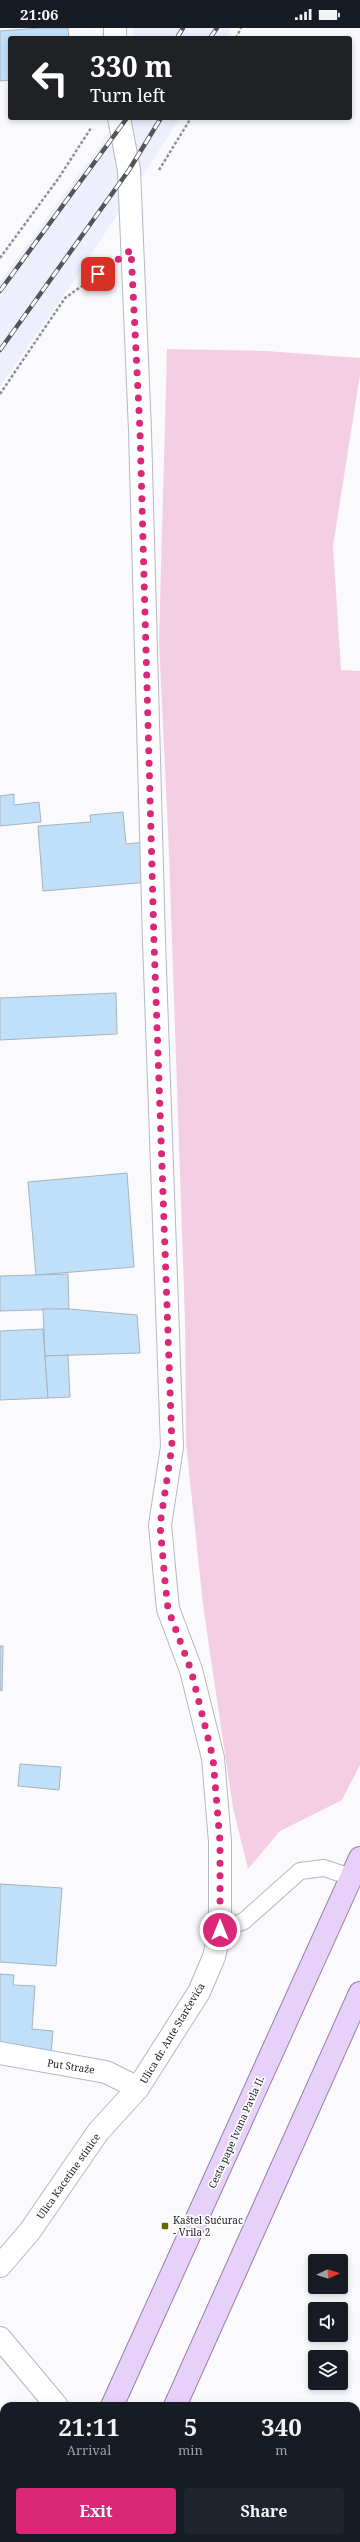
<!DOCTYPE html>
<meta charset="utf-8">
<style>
:root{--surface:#171b24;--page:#20242c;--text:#f1f3f6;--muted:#9ea1a6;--accent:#db2777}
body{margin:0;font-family:"Noto Serif",serif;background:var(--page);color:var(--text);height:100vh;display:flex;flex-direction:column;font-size:15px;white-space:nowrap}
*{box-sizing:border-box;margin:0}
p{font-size:13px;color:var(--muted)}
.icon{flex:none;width:22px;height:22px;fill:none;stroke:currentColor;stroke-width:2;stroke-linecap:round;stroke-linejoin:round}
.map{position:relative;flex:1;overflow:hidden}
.sheet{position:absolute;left:0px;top:2374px;width:360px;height:140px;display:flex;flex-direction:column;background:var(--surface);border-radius:12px 12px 0 0;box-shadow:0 2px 6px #0003}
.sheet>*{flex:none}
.hud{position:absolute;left:8px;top:8px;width:344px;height:84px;border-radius:4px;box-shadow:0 2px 6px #0003;background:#202124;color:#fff;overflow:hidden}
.needle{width:26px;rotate:86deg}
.buttons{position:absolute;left:308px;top:2226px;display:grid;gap:8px}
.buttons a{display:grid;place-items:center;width:40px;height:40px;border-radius:4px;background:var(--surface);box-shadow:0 2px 6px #0003;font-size:20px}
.pin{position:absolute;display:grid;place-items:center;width:34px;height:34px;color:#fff;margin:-17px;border-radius:8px;box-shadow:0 2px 6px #0006}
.me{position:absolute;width:44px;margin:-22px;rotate:0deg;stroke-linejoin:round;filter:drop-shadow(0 0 3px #0008)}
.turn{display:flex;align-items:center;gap:14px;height:84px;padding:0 16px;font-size:18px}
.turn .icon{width:52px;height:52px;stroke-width:2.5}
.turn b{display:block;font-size:28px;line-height:34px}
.eta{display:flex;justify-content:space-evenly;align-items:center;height:68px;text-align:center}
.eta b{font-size:24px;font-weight:700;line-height:28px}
.cta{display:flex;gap:8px;margin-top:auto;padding:8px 16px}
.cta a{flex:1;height:46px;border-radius:4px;background:var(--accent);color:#fff;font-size:16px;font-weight:700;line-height:46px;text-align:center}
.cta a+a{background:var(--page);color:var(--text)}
.status{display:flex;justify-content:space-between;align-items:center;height:28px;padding:0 20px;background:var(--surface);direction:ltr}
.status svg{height:11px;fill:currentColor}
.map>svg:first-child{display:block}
.built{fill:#edf0fc}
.green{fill:#f4cfe4}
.building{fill:#c0e0fa;stroke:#a7b3bc}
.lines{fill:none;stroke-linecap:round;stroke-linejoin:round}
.lane-casing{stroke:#b4b7c4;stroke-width:18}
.street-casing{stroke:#b4b7c4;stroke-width:24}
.primary-casing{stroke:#967fac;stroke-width:24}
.path{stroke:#919195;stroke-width:2.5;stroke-dasharray:3 2;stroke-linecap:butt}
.lane{stroke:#fff;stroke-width:16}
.street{stroke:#fff;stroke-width:22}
.primary{stroke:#e6d1f8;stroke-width:22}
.rail-casing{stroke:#545559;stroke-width:4.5}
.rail{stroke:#fff;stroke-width:3;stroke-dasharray:9;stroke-linecap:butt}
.route{stroke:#db2777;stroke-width:7;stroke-dasharray:0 12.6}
.poi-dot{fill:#696600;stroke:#fff;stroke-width:1.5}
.labels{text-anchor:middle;stroke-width:3.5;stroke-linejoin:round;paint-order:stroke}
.street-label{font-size:10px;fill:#202126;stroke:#fff}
.poi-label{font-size:10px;fill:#202126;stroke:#fff;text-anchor:start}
</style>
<div class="status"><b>21:06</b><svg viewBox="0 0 49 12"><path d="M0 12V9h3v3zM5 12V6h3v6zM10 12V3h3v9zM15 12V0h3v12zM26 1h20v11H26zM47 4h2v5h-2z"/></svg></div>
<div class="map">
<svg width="360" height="2514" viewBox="0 0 360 2514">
<rect width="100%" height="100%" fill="#fafafd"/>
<g class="built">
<path d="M133,0h98l-4,10h-94z"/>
<path d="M117,90h63l-102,157 -78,112v-105l103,-141z"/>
</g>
<path class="green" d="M167,321l99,2 94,7v17l-27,171 8,124 19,1v1094l-18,35 -62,31 -32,38 -15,-61 -30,-203 -17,-162 -1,-123 -16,-467 -10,-212z"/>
<g class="building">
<path d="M40,0h28l1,10h-59v42l-10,1v-50z"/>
<path d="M14,766v11l25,-3 2,20 -41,4v-30z"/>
<path d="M123,784l3,32 20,-2 3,40 -106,9 -5,-65 53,-4 -1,-7z"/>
<path d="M116,965l1,41 -117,6v-42z"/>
<path d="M127,1145l7,94 -98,8 -8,-93z"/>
<path d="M68,1246l1,35 -69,2v-35z"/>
<path d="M43,1281h26l68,6 3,38 -95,3z"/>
<path d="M43,1301l5,69 -48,2v-69z"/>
<path d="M68,1327l2,42 -22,1 -3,-42z"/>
<path d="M0,1618h3l-1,45 -2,-1z"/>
<path d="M20,1736l41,3 -2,23 -41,-4z"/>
<path d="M0,1856l62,4 -6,78 -56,-4z"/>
<path d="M0,1946l14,1 -1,10 22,1 -3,43 21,2 -2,23 -26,-2 -25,-10z"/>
</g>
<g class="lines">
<defs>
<path id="lane" d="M220,1902l24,-9 56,-50 24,-3 27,9"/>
<g id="street">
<path d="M115,0v10"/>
<path d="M0,2025l106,19 32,16"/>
<path d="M0,2238l30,-35 68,-99 40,-44 61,-96 15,-35 6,-27v-88l-7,-84 -22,-88 -23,-61 -8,-84 12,-78 -18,-506 -14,-510 -11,-261 -10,-52"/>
<path d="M0,2310l57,68"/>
<path d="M139,2510l2,4"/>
</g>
<g id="primary">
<path d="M112,2378l248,-548"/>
<path d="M175,2378l185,-413"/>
<path d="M50,2514l1,-4"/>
<path d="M114,2514l2,-4"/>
</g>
</defs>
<use href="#lane" class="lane-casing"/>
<use href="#street" class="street-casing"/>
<use href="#primary" class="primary-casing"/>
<g class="path">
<path d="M236,10l5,-10"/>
<path d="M159,142l32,-52"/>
<path d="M0,230l58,-79 33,-51"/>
<path d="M0,366l65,-96 38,-27"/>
</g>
<use href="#lane" class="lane"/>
<use href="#street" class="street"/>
<use href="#primary" class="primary"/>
<defs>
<g id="rail">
<path d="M177,10l6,-10"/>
<path d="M210,10l7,-10"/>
<path d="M0,263l127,-173"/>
<path d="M0,322l129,-180 32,-52"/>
</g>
</defs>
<use href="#rail" class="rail-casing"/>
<use href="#rail" class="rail"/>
</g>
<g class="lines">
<path class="route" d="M98,246l33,-24 9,181 14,511 18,504 -12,79 5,56 3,28 23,61 22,88 7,84v88"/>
</g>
<rect class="poi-dot" x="161" y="2194" width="8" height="8" rx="2"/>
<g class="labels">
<g class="street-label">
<text transform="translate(172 2005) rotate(-59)" y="4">Ulica dr. Ante Starčevića</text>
<text transform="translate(71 2038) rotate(9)" y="4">Put Straže</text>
<text transform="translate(236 2104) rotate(-66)" y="4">Cesta pape Ivana Pavla II.</text>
<text transform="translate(68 2148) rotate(-55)" y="4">Ulica Kacetine stinice</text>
</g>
<g class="poi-label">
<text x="173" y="2196">Kaštel Sućurac<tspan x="173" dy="12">- Vrila 2</tspan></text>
</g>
</g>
</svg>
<div class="buttons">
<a><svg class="needle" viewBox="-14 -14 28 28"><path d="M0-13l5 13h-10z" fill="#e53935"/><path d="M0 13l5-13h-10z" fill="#9ea1a6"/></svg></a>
<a><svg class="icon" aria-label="sound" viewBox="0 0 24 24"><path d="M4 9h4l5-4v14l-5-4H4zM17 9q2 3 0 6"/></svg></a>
<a><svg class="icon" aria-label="layers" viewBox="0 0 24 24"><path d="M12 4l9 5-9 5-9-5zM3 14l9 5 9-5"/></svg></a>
</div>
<div class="pin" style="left:98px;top:246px;background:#d93025"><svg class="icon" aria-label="arrive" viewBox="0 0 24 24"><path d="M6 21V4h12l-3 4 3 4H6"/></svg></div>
<svg class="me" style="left:220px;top:1902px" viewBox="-20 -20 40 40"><circle r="17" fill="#db2777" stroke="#fff" stroke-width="3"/><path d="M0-11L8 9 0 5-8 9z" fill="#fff"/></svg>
<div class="hud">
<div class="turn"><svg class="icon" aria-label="left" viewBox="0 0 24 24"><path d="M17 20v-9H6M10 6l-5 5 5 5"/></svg><div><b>330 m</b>Turn left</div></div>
</div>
<section class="sheet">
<div class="eta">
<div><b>21:11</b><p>Arrival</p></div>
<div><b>5</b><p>min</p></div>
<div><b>340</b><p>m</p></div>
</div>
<div class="cta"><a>Exit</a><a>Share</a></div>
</section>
</div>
